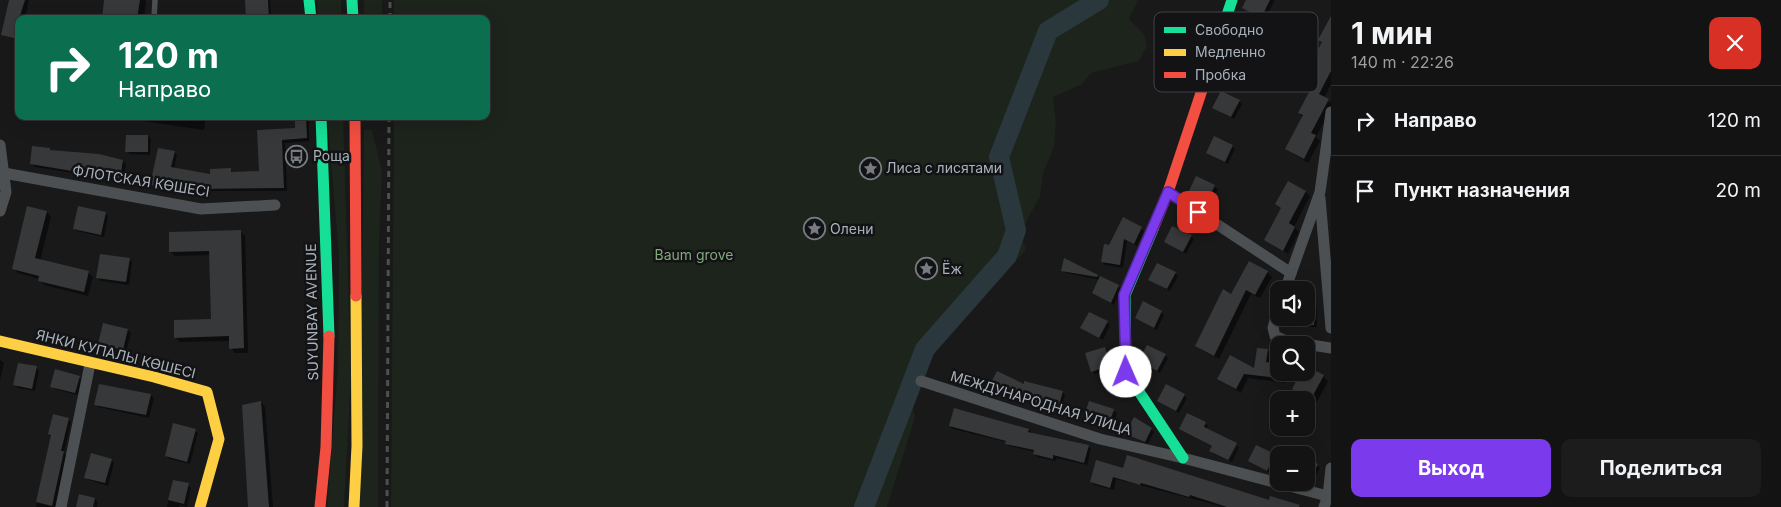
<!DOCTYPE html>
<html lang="ru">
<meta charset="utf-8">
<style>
:root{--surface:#131313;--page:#1c1c1c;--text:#f1f3f6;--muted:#9d9ea0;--line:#323233;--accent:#7c3aed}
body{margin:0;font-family:Inter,sans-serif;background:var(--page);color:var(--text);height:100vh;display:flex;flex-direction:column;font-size:19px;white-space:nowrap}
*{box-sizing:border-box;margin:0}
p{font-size:16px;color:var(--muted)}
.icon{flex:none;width:28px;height:28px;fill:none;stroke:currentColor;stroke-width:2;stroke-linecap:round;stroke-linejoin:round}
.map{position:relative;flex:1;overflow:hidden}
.panel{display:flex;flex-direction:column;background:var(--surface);width:450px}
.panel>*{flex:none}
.guide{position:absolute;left:15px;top:15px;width:475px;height:105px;border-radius:10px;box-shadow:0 5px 20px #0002,0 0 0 1px var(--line);background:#0b6e4f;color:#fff;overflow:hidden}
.tools{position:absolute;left:1270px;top:281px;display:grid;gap:10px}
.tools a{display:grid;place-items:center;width:45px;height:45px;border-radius:10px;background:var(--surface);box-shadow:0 5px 20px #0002,0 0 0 1px var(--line);font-size:25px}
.pin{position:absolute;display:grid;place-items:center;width:42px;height:42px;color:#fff;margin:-21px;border-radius:10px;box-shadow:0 2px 8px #0006}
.me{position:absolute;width:55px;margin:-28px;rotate:359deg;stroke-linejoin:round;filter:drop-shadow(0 0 4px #0008)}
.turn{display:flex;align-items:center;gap:18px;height:105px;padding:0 20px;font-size:22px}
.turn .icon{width:65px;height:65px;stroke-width:2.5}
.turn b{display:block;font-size:35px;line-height:42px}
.round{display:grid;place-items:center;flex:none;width:52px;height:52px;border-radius:10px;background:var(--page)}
.summary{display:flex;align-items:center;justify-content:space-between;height:85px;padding:0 20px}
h1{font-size:30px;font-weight:700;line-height:38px}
.primary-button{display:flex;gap:10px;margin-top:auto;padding:10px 20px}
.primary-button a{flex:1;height:58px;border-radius:10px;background:var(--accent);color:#fff;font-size:20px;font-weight:700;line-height:58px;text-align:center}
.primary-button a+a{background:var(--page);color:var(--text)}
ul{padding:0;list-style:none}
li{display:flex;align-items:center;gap:15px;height:70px;padding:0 20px;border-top:1px solid var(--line)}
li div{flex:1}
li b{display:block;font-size:19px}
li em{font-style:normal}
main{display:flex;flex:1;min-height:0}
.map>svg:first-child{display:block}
.green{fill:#1c241c}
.shadow{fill:#0007}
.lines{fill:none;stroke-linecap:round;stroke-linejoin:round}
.river{stroke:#2a373c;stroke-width:20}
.building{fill:#363839}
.lane{stroke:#4d5052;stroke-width:5.5}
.street{stroke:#4d5052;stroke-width:11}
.fast{stroke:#16e098;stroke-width:11}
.slow{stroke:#ffcf43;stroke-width:11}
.jam{stroke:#f24e42;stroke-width:11}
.rail{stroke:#4d4f51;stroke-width:3;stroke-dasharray:6 5;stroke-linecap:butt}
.route-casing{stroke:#51269a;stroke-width:12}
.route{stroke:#7c3aed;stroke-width:9}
.labels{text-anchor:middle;stroke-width:5;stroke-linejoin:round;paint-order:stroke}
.poi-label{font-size:14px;fill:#a9b2bb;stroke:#131315;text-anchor:start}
.street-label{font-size:14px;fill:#a9b2bb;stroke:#131315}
.park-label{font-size:14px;fill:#83a87e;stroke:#131315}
.key{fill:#131315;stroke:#404347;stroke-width:1}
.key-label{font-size:14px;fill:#a9b2bb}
</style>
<main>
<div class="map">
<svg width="1331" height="507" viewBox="0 0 1331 507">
<rect width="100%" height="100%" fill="#191919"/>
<g class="green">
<path d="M317,0h24v19h-23z"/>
<rect x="364" y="0" width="18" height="19"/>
<path d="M394,0h744l-9,19 15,15 3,12 -8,15 -48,12 -9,11 -29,13 3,24 -2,26 -11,26 -3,23 -20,37 6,17 -71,73 -16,10 -14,16 -18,41 8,27 -28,90h-496l3,-391h92v-97h-92z"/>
<path d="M327,116h16l8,258 -7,133h-17l11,-140 1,-112z"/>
<path d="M364,130h8l10,42 -3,69 -1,266h-19z"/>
</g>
<g class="shadow">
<path d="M9,0h20l-4,19h-6v22l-17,-6z"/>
<path d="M105,0h41l-2,19h-41z"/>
<path d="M246,0h24l1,19h-24z"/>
<path d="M1247,0h28l-11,20 -21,-12z"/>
<path d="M1331,18v66l-7,14 7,5v6l-15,28 4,4 -12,22 -22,-14 17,-32 -4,-4 16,-31 -9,-7 17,-32 -3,-3z"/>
<path d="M16,82l3,1v20l-5,-5z"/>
<path d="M1239,101l3,3 -8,15 -17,-9z"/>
<path d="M108,116h98l-2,14z"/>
<path d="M296,116h13v25l-24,2 2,48h-85l-1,3 -46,-7 -3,-3 22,-32 3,3 -3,14 37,6 19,-6 3,4 27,-1 -2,-41 38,-2z"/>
<path d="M148,136l3,3 -1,16 -20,-1 -3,-3z"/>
<path d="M1232,146l3,3 -7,15 -21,-12z"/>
<path d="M49,149l3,2 71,10 3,3 -3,17 -88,-14 -3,-3z"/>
<path d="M1197,178l21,11 -8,15 -21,-12z"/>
<path d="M1306,192l4,4 -16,31 5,5 -11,22 -23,-14 17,-31 -5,-5z"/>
<path d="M47,212l4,5 -11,44 48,11 5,5 -5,19 -44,-11 -5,-6 -21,-6 -5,-5z"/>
<path d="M105,213l3,3 -4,21 -27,-6 -3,-2z"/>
<path d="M1141,228l3,3 -7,15 -10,-5 -4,27 -18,-3 -3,-3 8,-16z"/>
<path d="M240,231l5,5 3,117h-13l-4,-5 -1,-7 -50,1 -5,-5 37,-17 -2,-65 -35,1 -5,-5z"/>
<path d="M1191,236l3,3 -8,15 -20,-12z"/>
<path d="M129,259l3,3 -3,23 -28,-4 -3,-3z"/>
<path d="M1063,270l34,6 21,10 3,3 -7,16 -20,-12 6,-13 -34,-7z"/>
<path d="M1267,272l5,5 -12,21 -9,-4 -32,65 -17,-9 -5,-5 35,-50z"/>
<path d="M1175,273l3,3 -8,15 -20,-11z"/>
<path d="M1314,306l3,3v18h-19l-3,-3 1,-6h10z"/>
<path d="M1161,312l3,3 -7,15 -21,-12z"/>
<path d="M1107,322l3,3 -7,15 -21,-12z"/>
<path d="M128,330l3,3 -5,19 -23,-5 -3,-3z"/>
<path d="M1104,349l8,20 -17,5 -3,-3z"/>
<path d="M1267,350l5,5 -1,9 8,8h7l-1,11 -37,-5 -7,15 -22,-14 36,-9z"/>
<path d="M1165,355l3,3 -8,15 -20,-12z"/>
<path d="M0,360l4,3 -4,17z"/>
<path d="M36,368l3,3 -4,20 -17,-3 -3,-3z"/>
<path d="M1323,376l5,5 -12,22 -22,-14z"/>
<path d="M79,377l3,3 -4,15 -23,-6 -3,-3z"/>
<path d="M100,385l51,10 3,3 -5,20 -51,-11 -2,-3z"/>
<path d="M1024,386l38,6 3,3 -5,16 -49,-14 -1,2 -20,-11z"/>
<path d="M1184,395l3,3 -8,15 -20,-12z"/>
<path d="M261,402l4,5 8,100h-24z"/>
<path d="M1090,402l27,11 -5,15 -27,-12z"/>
<path d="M68,419l3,3 -7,31 3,3 -12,51h-19l16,-70 -3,-3z"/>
<path d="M1205,423l3,3 -2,4 29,14 -8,16 -13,-6 -3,-3 2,-4 -33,-18z"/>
<path d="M950,426l79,4 3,3 56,13 3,3 -4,16 -31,-7v3l-19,-4 -2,-5 -26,-6 -2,-4 -54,-13z"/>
<path d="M1151,429l3,3 -6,12 -21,-10z"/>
<path d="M195,430l3,3 -8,31 -21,-5 -3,-3z"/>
<path d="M1237,446l2,1 -7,15 -3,-1z"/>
<path d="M1257,446l20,12 -7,15 -21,-12z"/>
<path d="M111,460l3,3 -6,23 -19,-6 -3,-3z"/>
<path d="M1317,465l3,3 -8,14 -6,-3z"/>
<path d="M1124,469l145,32 2,-4 32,10h-79l-108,-28 -2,11 -20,-5 -3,-3z"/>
<path d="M173,481l15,4 3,3 -4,19 -7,-2 -1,2h-12z"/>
<path d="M95,499l3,3 -1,5h-19z"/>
</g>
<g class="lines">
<path class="river" d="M864,507l61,-158 82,-93 9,-26 -17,-73 49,-126 51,-31"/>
</g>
<g class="building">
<path d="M9,0h16l-6,19 -2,20 -16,-4z"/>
<path d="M104,0h36l-3,19h-35z"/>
<path d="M245,0h23l1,19h-23z"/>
<path d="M1246,0h24l-9,18 -19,-10z"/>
<path d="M1331,16v55l-12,23 10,5 -18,34 5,2 -12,24 -19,-10 18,-34 -5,-2 17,-32 -11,-5 18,-34 -4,-2z"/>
<path d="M1221,91l19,9 -9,17 -19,-9z"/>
<path d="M295,116h11l1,22 -25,2 2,48 -85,1 -1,3 -48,-7 8,-37 17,3 -4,16 39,7v-5l21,-1v4l28,-1 -2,-41 38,-2z"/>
<path d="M126,135h22v17h-23z"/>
<path d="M1214,136l19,9 -8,17 -19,-9z"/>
<path d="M32,146l18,2v2l49,4 24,6 -3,19 -90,-15z"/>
<path d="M1196,176l19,9 -8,17 -19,-9z"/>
<path d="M1288,181l18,10 -17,32 6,4 -12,24 -19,-11 17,-32 -6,-4z"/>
<path d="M27,206l20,5 -12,47 54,13 -5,21 -46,-11 1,-5 -27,-7z"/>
<path d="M78,206l28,6 -5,23 -28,-6z"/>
<path d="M1123,217l19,10 -8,17 -10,-5 -4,26 -19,-3 3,-18 5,1z"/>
<path d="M1172,226l20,9 -9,17 -19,-10z"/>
<path d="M241,230l3,118 -15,1v-13l-55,2v-18l37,-1 -2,-68 -40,1v-20z"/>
<path d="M100,254l30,4 -4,24 -30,-4z"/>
<path d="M1064,258l34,17 -1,2 -36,-6z"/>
<path d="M1249,261l19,10 -13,24 -9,-5 -32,66 -19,-10 28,-57 8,5z"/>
<path d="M1157,263l19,9 -9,17 -19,-9z"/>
<path d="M1100,276l19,9 -8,18 -19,-10z"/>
<path d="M1143,301l19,10 -8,17 -19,-10z"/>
<path d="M1306,304h9l-1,21h-8z"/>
<path d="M1089,312l19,9 -9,17 -19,-10z"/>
<path d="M103,323l25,6 -5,21 -25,-6z"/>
<path d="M1147,345l19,9 -9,17 -19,-10z"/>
<path d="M1105,347l5,19 -19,6 -6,-19z"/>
<path d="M1257,348l11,1 -2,13 13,2v14l-35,-4 -8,15 -19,-10 13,-24 24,13z"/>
<path d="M18,363l19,3 -5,23 -19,-4z"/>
<path d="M1306,366l18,9 -13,24 -19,-10 9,-17h5z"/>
<path d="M55,369l25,7 -5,17 -25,-6z"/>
<path d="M997,371l27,13v-3l39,10 -5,18 -50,-14 -1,2 -19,-9z"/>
<path d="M99,384l52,10 -5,21 -52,-10z"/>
<path d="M1166,384l19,10 -9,17 -19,-10z"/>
<path d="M261,401l8,106h-21l-6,-102z"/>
<path d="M1089,401l25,8 -5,16 -25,-9z"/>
<path d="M954,408l75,21 -1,3 61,13 -5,18 -31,-8v4l-20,-5 1,-4 -29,-6 1,-3 -57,-15z"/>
<path d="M1187,413l19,9 -2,5 33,16 -9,17 -19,-9 3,-5 -33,-17z"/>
<path d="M53,414l16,4 -8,33h3l-12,55 -16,-4 15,-67 -3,-1z"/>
<path d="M1134,417l18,11 -7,14 -20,-8z"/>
<path d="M173,423l23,6 -9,33 -22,-6z"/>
<path d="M1256,445l19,9 -8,17 -19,-10z"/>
<path d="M91,453l21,6 -7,24 -21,-5z"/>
<path d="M1127,455l142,45 1,-4 30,9 -1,2h-72l-37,-12 -1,2 -48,-14 -1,2 -27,-8 -3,11 -20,-6 6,-22 27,8z"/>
<path d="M1306,458l12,6 -10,19h-2z"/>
<path d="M173,480l16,3 -5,21 -16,-4z"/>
<path d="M79,494l16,4 -2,9h-17z"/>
</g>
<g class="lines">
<path class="lane" d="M154,19l1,-19"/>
<g class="street">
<path d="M0,145l6,47 -6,19"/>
<path d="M4,173l197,36 74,-4"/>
<path d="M1168,192l123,81"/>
<path d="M1320,198l11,130"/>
<path d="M1285,290l35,-98 11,-80"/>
<path d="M1279,306l-6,22 2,8 11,5 45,7"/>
<path d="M921,381l179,58 83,19 148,39"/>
<path d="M61,507l29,-143"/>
<path d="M1324,507l4,-11 3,-28"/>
</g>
<g class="fast">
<path d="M309,0l2,19"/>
<path d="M352,0l1,19"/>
<path d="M1207,75l25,-75"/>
<path d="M321,116l8,220"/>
<path d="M1153,229l-28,66 1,77 57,86"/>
</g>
<g class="slow">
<path d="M0,341l154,36 53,15 12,47 -19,68"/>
<path d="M354,507l3,-61 -1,-150"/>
</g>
<g class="jam">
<path d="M355,116l1,180"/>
<path d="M1153,229l15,-37 39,-117"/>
<path d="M320,507l6,-60 3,-111"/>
</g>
<g class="rail">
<path d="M390,19v-19"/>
<path d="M387,507l2,-391"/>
</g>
</g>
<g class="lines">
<defs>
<path id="route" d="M1126,372l-2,-77 44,-103 30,20"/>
</defs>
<use href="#route" class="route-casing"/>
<use href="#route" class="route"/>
</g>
<defs>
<symbol id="bus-ring" viewBox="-11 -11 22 22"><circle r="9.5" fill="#131315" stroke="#777c82" stroke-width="1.5"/><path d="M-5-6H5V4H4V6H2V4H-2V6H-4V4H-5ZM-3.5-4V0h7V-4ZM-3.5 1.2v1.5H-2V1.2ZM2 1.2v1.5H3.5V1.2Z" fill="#777c82"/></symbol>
<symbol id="sight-ring" viewBox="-11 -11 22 22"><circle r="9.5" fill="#131315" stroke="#777c82" stroke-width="1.5"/><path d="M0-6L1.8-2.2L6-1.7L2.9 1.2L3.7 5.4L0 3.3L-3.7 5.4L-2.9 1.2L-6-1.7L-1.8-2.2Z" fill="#777c82"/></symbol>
</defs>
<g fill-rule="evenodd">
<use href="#bus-ring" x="284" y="144" width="25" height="25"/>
<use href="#sight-ring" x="858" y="156" width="25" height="25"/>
<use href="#sight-ring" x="802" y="216" width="25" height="25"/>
<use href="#sight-ring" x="914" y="256" width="25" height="25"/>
</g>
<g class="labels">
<g class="poi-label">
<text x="313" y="161">Роща</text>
<text x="886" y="173">Лиса с лисятами</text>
<text x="830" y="234">Олени</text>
<text x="942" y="274">Ёж</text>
</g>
<g class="street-label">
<text transform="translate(141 181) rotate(9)" y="5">ФЛОТСКАЯ КӨШЕСІ</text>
<text transform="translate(312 312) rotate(-91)" y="5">SUYUNBAY AVENUE</text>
<text transform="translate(116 354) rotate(14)" y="5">ЯНКИ КУПАЛЫ КӨШЕСІ</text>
<text transform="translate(1041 403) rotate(17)" y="5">МЕЖДУНАРОДНАЯ УЛИЦА</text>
</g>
<g class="park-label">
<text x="694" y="260">Baum grove</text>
</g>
</g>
<rect x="1154" y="12" width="164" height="80" rx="8" class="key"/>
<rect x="1164" y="27" width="22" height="6" fill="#16e098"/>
<rect x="1164" y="49" width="22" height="7" fill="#ffcf43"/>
<rect x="1164" y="72" width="22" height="6" fill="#f24e42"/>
<g class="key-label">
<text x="1195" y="35">Свободно</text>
<text x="1195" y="57">Медленно</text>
<text x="1195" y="80">Пробка</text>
</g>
</svg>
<div class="tools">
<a><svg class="icon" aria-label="sound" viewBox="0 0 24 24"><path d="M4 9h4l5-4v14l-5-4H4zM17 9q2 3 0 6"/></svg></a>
<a><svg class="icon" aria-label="search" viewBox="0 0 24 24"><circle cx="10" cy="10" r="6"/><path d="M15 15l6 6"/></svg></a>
<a>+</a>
<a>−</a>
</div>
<div class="pin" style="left:1198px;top:212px;background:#d93025"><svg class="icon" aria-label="arrive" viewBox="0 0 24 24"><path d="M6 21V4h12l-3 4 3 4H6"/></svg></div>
<svg class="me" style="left:1126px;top:372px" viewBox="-20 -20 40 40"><circle r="19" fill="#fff"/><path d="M0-13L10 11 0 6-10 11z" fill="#7c3aed"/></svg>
<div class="guide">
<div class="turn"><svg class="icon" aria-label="right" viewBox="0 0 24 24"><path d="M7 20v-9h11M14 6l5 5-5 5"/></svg><div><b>120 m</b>Направо</div></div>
</div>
</div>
<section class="panel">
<div class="summary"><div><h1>1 мин</h1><p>140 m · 22:26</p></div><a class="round" style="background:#d93025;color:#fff"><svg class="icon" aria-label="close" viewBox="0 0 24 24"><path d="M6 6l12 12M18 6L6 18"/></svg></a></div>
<ul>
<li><svg class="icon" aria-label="right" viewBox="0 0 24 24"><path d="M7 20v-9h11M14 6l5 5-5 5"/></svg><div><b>Направо</b></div><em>120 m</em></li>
<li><svg class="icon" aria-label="arrive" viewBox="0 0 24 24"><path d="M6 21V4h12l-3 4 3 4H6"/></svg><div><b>Пункт назначения</b></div><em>20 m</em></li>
</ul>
<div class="primary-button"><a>Выход</a><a>Поделиться</a></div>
</section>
</main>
